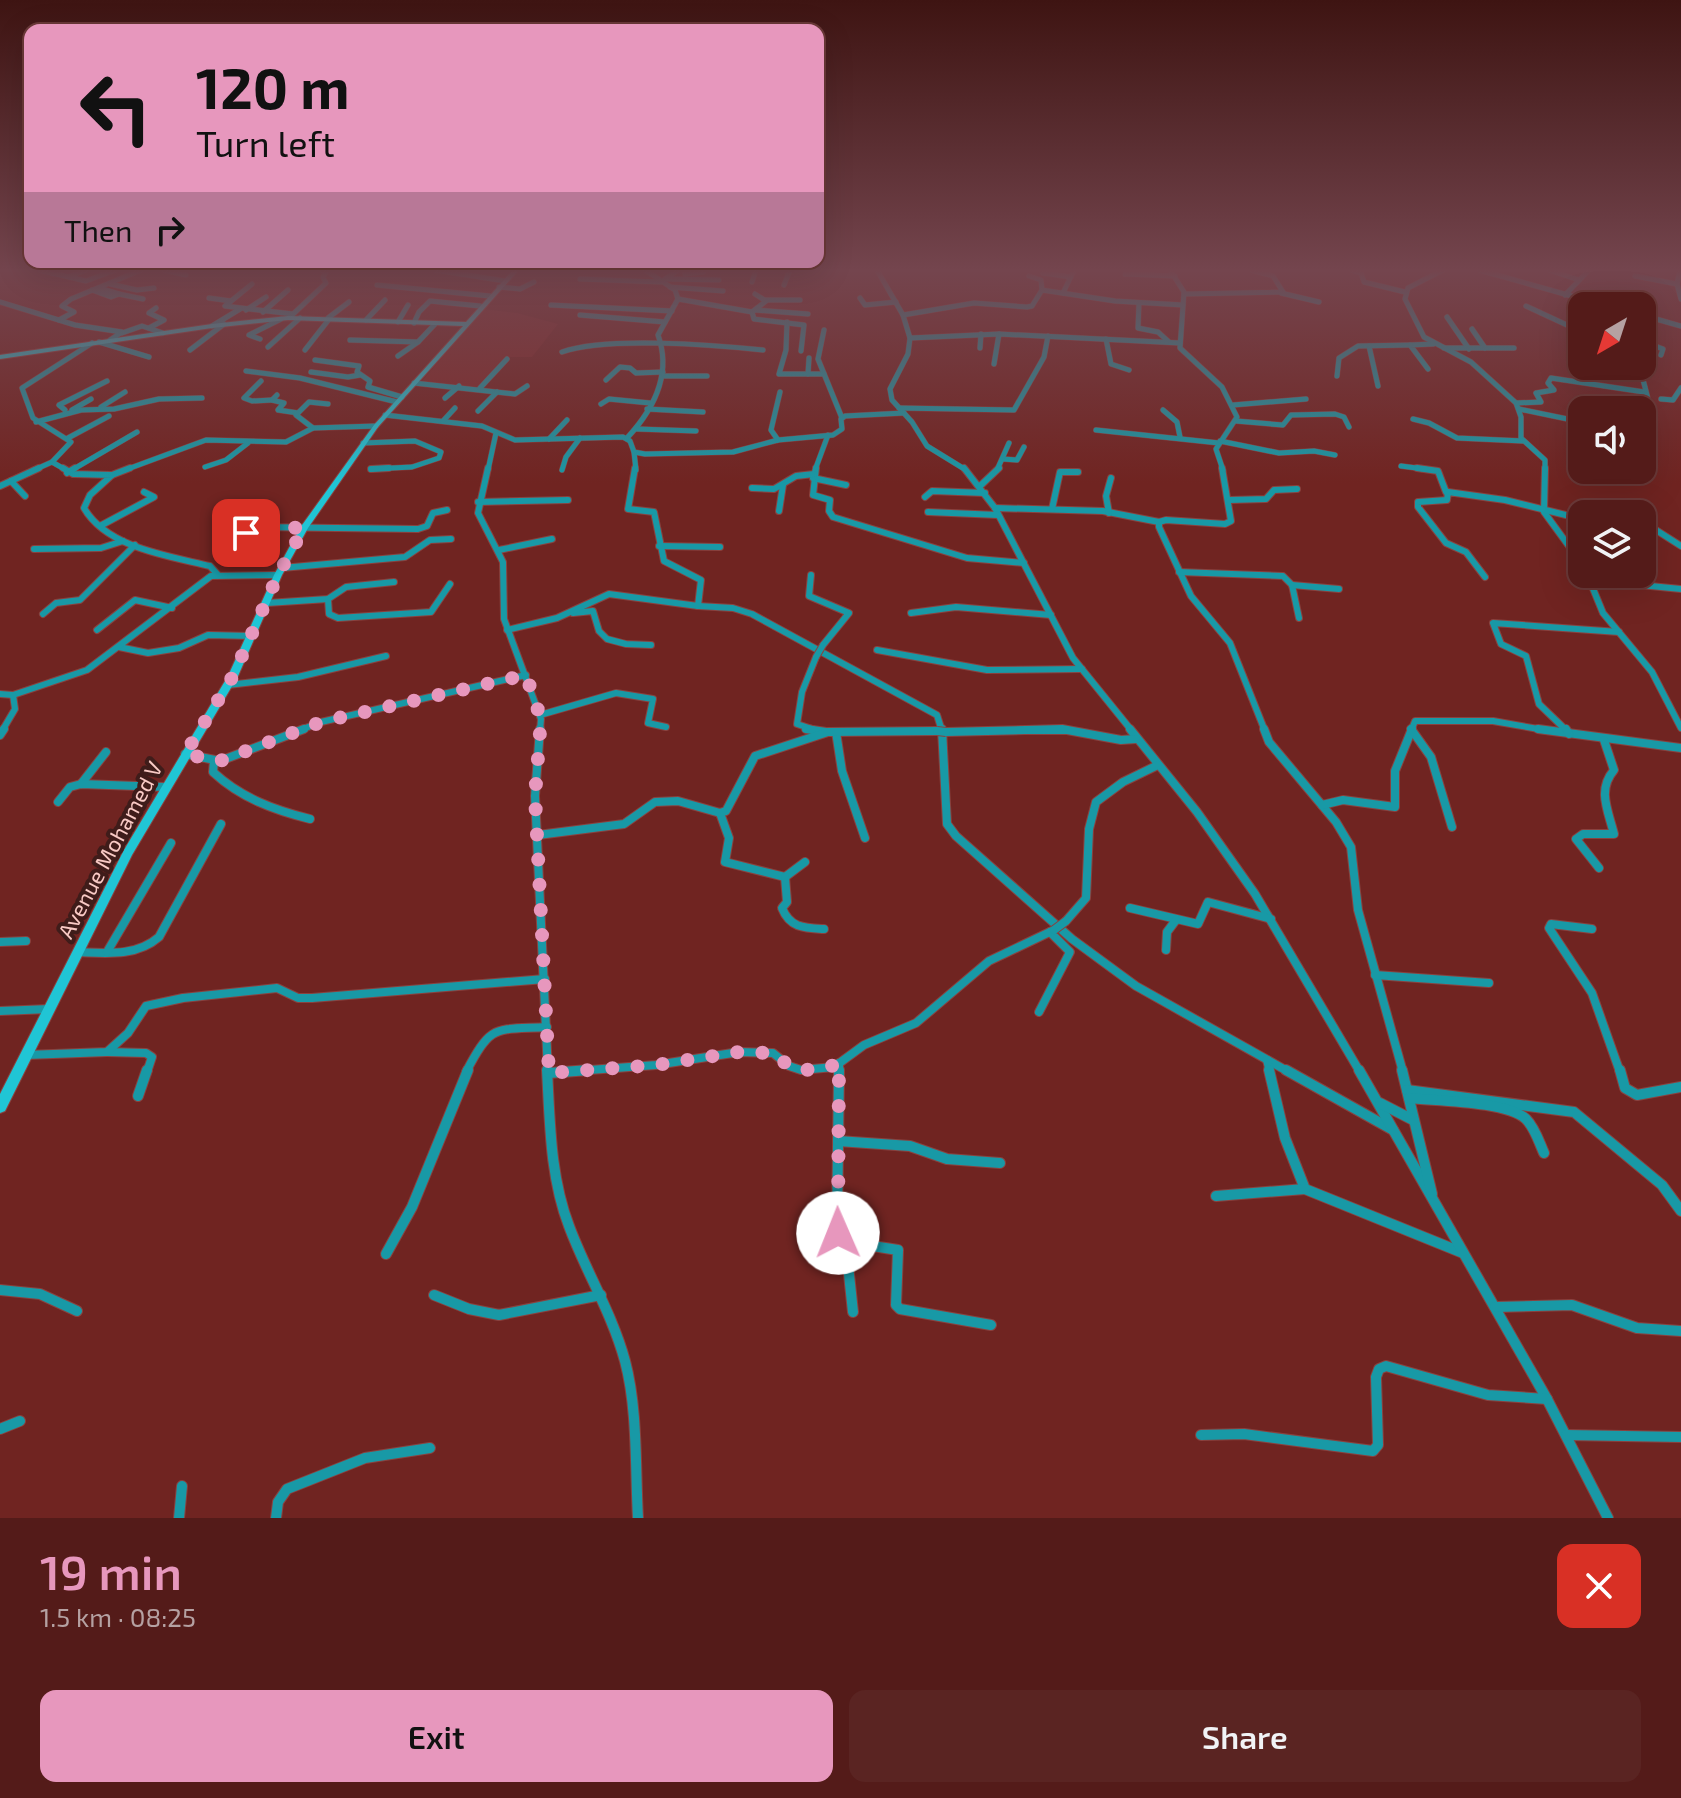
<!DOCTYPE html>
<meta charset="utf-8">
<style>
:root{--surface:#541b19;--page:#5a2422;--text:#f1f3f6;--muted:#b5a1a2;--line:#6a3938;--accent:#e797bd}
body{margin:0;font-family:"Exo 2",sans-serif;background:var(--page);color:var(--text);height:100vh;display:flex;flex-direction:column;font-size:30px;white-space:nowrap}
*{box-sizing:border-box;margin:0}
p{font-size:26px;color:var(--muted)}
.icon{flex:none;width:44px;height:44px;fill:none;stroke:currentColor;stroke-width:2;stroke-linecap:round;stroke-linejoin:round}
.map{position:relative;height:1518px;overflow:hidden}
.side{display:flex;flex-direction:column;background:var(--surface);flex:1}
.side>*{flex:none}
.guide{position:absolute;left:24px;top:24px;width:800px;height:244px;border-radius:16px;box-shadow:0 8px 32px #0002,0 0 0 2px var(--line);background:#e797bd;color:#111;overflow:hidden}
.needle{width:52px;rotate:219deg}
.tools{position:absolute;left:1568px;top:292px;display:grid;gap:16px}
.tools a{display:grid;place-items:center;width:88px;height:88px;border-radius:16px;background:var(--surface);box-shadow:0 8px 32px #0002,0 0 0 2px var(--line);font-size:40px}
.pin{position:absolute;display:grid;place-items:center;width:68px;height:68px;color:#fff;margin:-34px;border-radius:16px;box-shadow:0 4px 12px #0006}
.me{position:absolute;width:88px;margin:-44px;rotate:359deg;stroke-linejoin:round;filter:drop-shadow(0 0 6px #0008)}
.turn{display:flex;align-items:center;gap:28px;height:168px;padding:0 40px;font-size:36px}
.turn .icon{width:104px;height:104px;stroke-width:2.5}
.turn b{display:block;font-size:56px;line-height:68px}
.then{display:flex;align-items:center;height:76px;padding:0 40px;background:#0003;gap:16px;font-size:30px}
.round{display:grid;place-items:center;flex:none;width:84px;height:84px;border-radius:16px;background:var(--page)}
.overview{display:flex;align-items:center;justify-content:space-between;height:136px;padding:0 40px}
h1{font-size:48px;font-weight:600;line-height:60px;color:var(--accent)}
.button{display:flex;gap:16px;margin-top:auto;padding:16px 40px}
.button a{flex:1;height:92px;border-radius:16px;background:var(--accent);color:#111;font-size:32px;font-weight:600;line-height:92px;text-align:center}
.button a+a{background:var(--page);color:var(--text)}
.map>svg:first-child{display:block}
.built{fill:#7e2927}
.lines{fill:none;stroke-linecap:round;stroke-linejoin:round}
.street-far3-casing{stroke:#89423f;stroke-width:6}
.street-far2-casing{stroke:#89423f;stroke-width:8}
.street-far1-casing{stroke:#89423f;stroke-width:10}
.street-casing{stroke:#89423f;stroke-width:12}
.secondary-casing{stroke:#89423f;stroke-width:2}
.street-far3{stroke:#1899a6;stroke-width:5}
.street-far2{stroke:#1899a6;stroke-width:6}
.street-far1{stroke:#1899a6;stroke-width:8}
.street{stroke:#1899a6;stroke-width:10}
.secondary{fill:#20c5d5;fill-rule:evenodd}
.street-bridge-far1-casing{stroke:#89423f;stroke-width:8;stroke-linecap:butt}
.street-bridge-casing{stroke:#89423f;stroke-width:10;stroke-linecap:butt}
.street-bridge-far1{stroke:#1899a6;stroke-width:6}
.street-bridge{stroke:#1899a6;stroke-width:8}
.route{stroke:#e797bd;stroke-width:14;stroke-dasharray:0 25.2}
.labels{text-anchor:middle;stroke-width:8;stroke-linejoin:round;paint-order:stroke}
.street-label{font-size:22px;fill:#f9cac5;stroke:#3f1c1a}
</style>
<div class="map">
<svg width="1681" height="1518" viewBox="0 0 1681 1518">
<rect width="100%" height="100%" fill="#702421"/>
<path class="built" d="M484,309l33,4 41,11 -26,33h-23l-29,30 -60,-4z"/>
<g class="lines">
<defs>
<g id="street-far3">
<path d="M39,270l47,11 29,-11"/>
<path d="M164,270l22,5"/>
<path d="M435,270l70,11"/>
<path d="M877,270l26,45 7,23 -2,16 -18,35 2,11 20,22 15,24 39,24"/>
<path d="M1170,270l14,22 -4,56 42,39 15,30 -21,32 7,21"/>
<path d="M1351,270l10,3 3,9 41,10"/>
<path d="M1443,270l-35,18 -3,11 19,38 47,25 45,41 5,14v21l24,22v10"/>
<path d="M1479,270l128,36"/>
<path d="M1549,270l30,10"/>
<path d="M1680,270l-3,14 4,15"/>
<path d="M1043,273l28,4"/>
<path d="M685,274l18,-2"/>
<path d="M1125,274l50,2"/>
<path d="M70,276l16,-6"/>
<path d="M1029,276l12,4 1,10"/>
<path d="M1635,276l42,8"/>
<path d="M580,279l81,3 17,-12"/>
<path d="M667,279l52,1"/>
<path d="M752,282l4,-12"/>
<path d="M110,284l27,6 17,-2"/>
<path d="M252,284l-27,22 68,8"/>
<path d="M377,285l113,11"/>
<path d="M784,285l6,-15"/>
<path d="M499,287l21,2 14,-7"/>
<path d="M670,287l53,4"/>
<path d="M92,290l19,7 8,-3 -20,-6"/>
<path d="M1063,293l11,-23"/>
<path d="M1281,293l38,9"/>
<path d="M119,294l24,5"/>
<path d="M1184,294l99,-2 -10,-16 -22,-6"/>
<path d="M1565,295l24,-25"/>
<path d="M209,298l22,3"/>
<path d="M860,298l5,7 31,-3"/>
<path d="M678,299l74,13 14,-11 -11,-7"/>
<path d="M765,300h35"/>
<path d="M0,302l75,23 47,7 -12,8"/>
<path d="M1139,303l-1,25 20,4 11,10"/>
<path d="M551,305l121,6"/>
<path d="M1526,306l56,26"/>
<path d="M246,310l20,-13"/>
<path d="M755,310l53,4"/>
<path d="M263,312l25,-22"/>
<path d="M752,312l2,7 50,6 -3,26"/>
<path d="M580,315l85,7"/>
<path d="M903,315l71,-12 53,4 5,-1 10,-16 73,11 68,4"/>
<path d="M1642,315l39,11"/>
<path d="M290,317l36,-34 -3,-6 3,-5 -5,-2"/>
<path d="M1447,317l22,32"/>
<path d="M328,318l21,-16"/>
<path d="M59,320l15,-8 -12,-6 9,-7 70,-29"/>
<path d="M366,320l19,-20"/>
<path d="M398,322l10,-17"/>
<path d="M787,322l-1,28 -7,24h45"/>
<path d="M414,323l5,-11 11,-11 50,5"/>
<path d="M212,326l28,-17"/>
<path d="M149,328l15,-8 -15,-7 7,-5"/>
<path d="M1472,329l13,19"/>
<path d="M824,330l-6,29 24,59"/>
<path d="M122,333l20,-7 21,7"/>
<path d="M910,338l89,-4 181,9"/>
<path d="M260,339l-11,-4 32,-16"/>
<path d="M1106,339l5,25 18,6"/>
<path d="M350,340l68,2"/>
<path d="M1642,341l21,8 -2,6"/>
<path d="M99,342l50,15"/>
<path d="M1369,346l9,40"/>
<path d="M268,347l32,-29"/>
<path d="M980,348l1,-14"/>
<path d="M1444,348h70"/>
<path d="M190,350l34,-26"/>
<path d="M305,350l25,-32"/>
<path d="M562,352c44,-16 152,-7 201,-2"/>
<path d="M398,356l20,-14 17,-18"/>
<path d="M315,360l44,6 -2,6 13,9 -2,6 34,10"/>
<path d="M994,364l5,-30"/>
<path d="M1639,366c2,5 14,51 14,56l-11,2"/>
<path d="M1428,369l-18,-24 23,-1"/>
<path d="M246,371l54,7 97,24"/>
<path d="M311,372l37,5 12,-2"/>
<path d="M808,374l1,-16"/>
<path d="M664,376h43"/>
<path d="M1337,376l2,-18 19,-12 52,-1"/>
<path d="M606,380l14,-13 10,1 6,5 27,-1"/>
<path d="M261,381l-17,17 8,3 20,-1"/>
<path d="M414,383l101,11 12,-8"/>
<path d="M480,388l27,-29"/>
<path d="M277,395l-5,5 12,3 -6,7 20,3"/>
<path d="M445,398l14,-12"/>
<path d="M1661,399l12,1 8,-12"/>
<path d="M1516,403l25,-1 -5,-9 18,-3 -6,-7 3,-5 93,14"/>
<path d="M601,404l8,-5 41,4"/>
<path d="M1233,405l73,-6"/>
<path d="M101,407l24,-15"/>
<path d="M899,408l115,2 30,-53 4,-21"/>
<path d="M647,409l56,3"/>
<path d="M1519,409l63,13"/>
<path d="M65,410l-6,-5 48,-24"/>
<path d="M72,410l19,-11"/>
<path d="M1163,410l14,12 3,15"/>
<path d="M478,411l19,-19"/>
<path d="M385,415l97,11 33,14 108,-3 7,4 4,11 11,2 88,-2 45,-12 55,-5 9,-6 -1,-10 4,-3 59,-3"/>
<path d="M1413,419l16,4 28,15 66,3"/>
<path d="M443,421l12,-13"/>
<path d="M1236,421l47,4 8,-10 44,-1 9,3 5,10"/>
<path d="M36,422l45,-12 33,-1 45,-10 43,-1"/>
<path d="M313,428l-17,-13 13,-13 19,2"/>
<path d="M637,429l59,2"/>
<path d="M1096,430l123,13"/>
<path d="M68,438l41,-22"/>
<path d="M627,438c27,-29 45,-64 31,-103l20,-36 -3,-9 -30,-20"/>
<path d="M549,439l18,-19"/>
<path d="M778,440l-7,-10 9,-38"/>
<path d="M1220,441l59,12 35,-2 21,4"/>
<path d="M363,443l52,-2 26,11 -2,6 -27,9 -41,2"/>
<path d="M634,452l2,18"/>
<path d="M1003,459l14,1 7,-13"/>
<path d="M1401,466l31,4"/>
<path d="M205,467l21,-7 22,-17"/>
<path d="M34,470l18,-8"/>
<path d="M66,470l-14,-8 19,-20 -38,-24 -11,-30 70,-45"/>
<path d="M72,470l65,-38"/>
<path d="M125,470l81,-30 80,2 27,-14 63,-2"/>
<path d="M488,470l8,-37"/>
<path d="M562,470l4,-13 14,-19"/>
<path d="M815,470l13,-35"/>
<path d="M997,470l12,-27"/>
</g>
<g id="street-far2">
<path d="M63,468l10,6 39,1 -22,20 -6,13c23,40 85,48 126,58l8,9"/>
<path d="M488,468l-10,45 25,49 1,57 37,100 -1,12"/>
<path d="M816,468l-3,27 17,5 -1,11 4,6 134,41 57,5"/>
<path d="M964,468l31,40 78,150 59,73"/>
<path d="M1222,468l9,53 -6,3 -59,-4 -7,2v5l32,69 39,47 35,88"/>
<path d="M1417,468l21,3 8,21"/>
<path d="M1545,468l-1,44 38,52"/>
<path d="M371,469l18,-1"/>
<path d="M67,473l8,-5"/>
<path d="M112,475l18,-7"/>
<path d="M813,478l33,7"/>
<path d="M11,481l14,15"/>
<path d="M0,486l39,-18"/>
<path d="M980,486l19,-18"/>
<path d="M752,488l22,1 22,-13 18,-2"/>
<path d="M925,497l7,-6 53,2"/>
<path d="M1229,500l37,-1 8,-9 23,-1"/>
<path d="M478,502l90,-2"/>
<path d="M1613,506l1,8"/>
<path d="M995,508l108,3 56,11"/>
<path d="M1052,509l8,-37h18"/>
<path d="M779,511l4,-26"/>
<path d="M928,512l70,3"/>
<path d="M1109,513l-3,-17 5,-18"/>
<path d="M100,526l54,-29 -10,-5"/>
<path d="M1656,530l25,16"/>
<path d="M659,546l61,1"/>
<path d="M34,549l67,-1 22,-7"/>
<path d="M499,550l53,-11"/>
<path d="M225,552l30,-25 163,2 9,-3 6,-13 14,-3"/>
<path d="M282,568l123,-11 25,-17 21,-1"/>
<path d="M1179,572l104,4 9,9 7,33"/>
<path d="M1587,574l16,39 49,59 29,56"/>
<path d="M811,575l-2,21 40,17 -26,32"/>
<path d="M1485,577l-19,-25 -20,-9 -28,-36v-5l29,-2 1,-8 57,8 77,19"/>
<path d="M1590,580l91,9"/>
<path d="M1292,585l47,4"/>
<path d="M328,599l1,15 9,4 93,-6 19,-28"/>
<path d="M267,603l61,-4 18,-12 48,-5"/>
<path d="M698,606l35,2 19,6 185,101 5,16"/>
<path d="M573,613l20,-2 6,20 8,8 19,5 25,1"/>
<path d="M911,613l45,-6 95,8"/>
<path d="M43,614l13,-11 24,-3 55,-55"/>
<path d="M97,630l38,-30 37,8"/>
<path d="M507,630l50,-12 52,-24 89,12 3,-26 -37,-19 -10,-49 -26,-3 7,-41"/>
<path d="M119,647l29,6 31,-5 29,-13 45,1"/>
<path d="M877,650l110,20 95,-1"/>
<path d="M816,657l-14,35 -5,32 21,7"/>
<path d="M228,685l70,-8 88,-21"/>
<path d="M0,694l13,1 74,-25 124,-94 67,-1"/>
<path d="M540,715l76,-22 37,6 -5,24 18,4"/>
<path d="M1411,728l2,3"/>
<path d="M2,731l13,-22 -2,-14"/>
<path d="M298,731l23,-9 205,-47"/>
<path d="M996,731h75"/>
<path d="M1411,731l4,-10h78l57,10"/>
<path d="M1567,731l-28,-27 -13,-48 -25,-12 -8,-21 126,9"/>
</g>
<g id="street-far1">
<path d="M540,729l-5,67 13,276"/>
<path d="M806,729l20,3"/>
<path d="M942,729l5,95 9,12 116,103 64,47 153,86"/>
<path d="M1130,729l67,83 58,82 105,178"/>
<path d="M1264,729l5,13 67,80 15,25 7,63 45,162"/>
<path d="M1411,729l20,28 21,70"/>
<path d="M1538,729l143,19"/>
<path d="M1566,729l3,5"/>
<path d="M836,732l6,39 23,67"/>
<path d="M946,732l116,-3 59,11 15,-1"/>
<path d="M0,735l4,-6"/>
<path d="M185,754l35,7 84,-32"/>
<path d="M214,761l-1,11c28,26 61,38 97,47"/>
<path d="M81,784l25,-32"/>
<path d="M58,802l12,-15 11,-3 84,3"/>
<path d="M1322,805l21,-5 52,7v-36l17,-42"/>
<path d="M720,813l9,25 -4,24 60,15 20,-15"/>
<path d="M538,835l86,-11 31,-22 23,-1 42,12 6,-2 29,-55 73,-24 109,-1"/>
<path d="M1599,868l-23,-29 7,-5h31c-6,-24 -17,-44 0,-64l-10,-30"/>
<path d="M785,877l2,25 -5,6c8,20 22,20 42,21"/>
<path d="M1130,908l68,16 10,-22 63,17"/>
<path d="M1066,921l20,-23 3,-69 7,-27 27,-20 35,-17"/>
<path d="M1592,929l-41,-5 -2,4 43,65 28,79"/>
<path d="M0,942l26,-1"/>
<path d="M1166,950l1,-18 9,-12"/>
<path d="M78,952c28,1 58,5 81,-15l62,-113"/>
<path d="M107,952l64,-109"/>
<path d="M1375,975l114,8"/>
<path d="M0,1011l49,-2"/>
<path d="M1039,1012l31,-60 -20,-20"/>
<path d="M107,1052l39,1 6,4 -5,15"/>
<path d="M26,1055l81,-3 21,-19 18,-27 37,-8 94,-10 21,10h14l233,-19"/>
<path d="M1267,1060l3,12"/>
<path d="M466,1072c26,-49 28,-42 81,-45"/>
<path d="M563,1072l93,-7 83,-13 34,1 16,13 12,4 33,-3 30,-22 52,-22 73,-62 65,-31"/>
<path d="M839,1072v-9"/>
</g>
<g id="street">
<path d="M547,1070c3,52 3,107 22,156 17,46 43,87 56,135 13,49 10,106 13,157"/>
<path d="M839,1070l-2,153 11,42 5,47"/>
<path d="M1269,1070l16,68 20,51 158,64"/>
<path d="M1286,1070l107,60"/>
<path d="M1359,1070l188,329 61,119"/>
<path d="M1402,1070l30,124"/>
<path d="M1620,1070l5,18 12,7 44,-8"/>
<path d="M549,1073l40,-3"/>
<path d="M1407,1090l167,22 88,73 19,26"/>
<path d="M138,1096l9,-26"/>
<path d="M1409,1098c27,3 98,3 117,21 9,9 13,23 18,34"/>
<path d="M1380,1103l33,17"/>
<path d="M838,1141l72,5 37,13 53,4"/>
<path d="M1216,1196l89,-7"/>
<path d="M841,1241l57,9 -2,55 4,4 91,16"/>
<path d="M386,1254l26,-47 56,-137"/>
<path d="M0,1290l40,4 37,17"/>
<path d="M434,1295l35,14 30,6 102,-20"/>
<path d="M1495,1307l77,-2 65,23 44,3"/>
<path d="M0,1429l20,-8"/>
<path d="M1201,1435l43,-1 129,17 5,-6 -2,-68 3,-8 7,-3 102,29 59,4"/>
<path d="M1566,1435l115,2"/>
<path d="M179,1518l3,-32"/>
<path d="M276,1518l2,-16 9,-13 78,-31 65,-10"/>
</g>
<path id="secondary" d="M513,270h6l-141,157 -70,101 -26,47 -44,101 -106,179 -127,256 -5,2v-19l124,-244 104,-174 46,-101 26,-47 74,-103 89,-99 -175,-6 -76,8 -212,31v-4l212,-31 76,-8 178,6z"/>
</defs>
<use href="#street-far3" class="street-far3-casing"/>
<use href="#street-far2" class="street-far2-casing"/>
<use href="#street-far1" class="street-far1-casing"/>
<use href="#street" class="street-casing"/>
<use href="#secondary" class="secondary-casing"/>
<use href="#street-far3" class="street-far3"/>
<use href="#street-far2" class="street-far2"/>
<use href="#street-far1" class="street-far1"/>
<use href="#street" class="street"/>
<use href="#secondary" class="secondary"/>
<defs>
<path id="street-bridge-far1" d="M816,657l7,-12"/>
<g id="street-bridge">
<path d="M937,731l9,1"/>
<path d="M1054,930l12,-9"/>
</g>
</defs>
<use href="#street-bridge-far1" class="street-bridge-far1-casing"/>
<use href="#street-bridge" class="street-bridge-casing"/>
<use href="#street-bridge-far1" class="street-bridge-far1"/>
<use href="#street-bridge" class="street-bridge"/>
</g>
<linearGradient id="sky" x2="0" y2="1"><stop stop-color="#3e1412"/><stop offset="0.56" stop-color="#74454e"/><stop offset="1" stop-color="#74454e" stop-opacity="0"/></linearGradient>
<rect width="1681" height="483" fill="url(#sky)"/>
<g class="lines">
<path class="route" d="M246,533l14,-6 44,1 -26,47 -45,101 -48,78 35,7 101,-39 205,-47 15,44 -6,77 14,277 107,-8 83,-13 34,1 16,13 12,4 23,-1 15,-6 -1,170"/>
</g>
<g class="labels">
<g class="street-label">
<text transform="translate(110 850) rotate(-62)" y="8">Avenue Mohamed V</text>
</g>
</g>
</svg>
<div class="tools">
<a><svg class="needle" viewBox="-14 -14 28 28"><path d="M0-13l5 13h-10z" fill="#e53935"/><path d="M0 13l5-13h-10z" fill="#b5a1a2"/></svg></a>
<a><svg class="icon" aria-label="sound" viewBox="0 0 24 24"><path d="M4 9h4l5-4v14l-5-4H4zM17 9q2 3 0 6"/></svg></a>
<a><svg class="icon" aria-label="layers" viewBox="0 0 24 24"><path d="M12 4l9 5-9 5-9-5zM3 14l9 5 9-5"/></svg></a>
</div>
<div class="pin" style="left:246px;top:533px;background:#d93025"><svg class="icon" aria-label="arrive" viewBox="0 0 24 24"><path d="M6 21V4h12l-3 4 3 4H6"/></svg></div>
<svg class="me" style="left:838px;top:1233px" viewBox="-20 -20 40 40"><circle r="19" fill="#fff"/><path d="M0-13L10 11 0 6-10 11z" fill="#e797bd"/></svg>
<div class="guide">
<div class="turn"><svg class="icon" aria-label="left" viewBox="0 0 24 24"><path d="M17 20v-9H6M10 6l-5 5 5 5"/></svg><div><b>120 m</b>Turn left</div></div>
<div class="then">Then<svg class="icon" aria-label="right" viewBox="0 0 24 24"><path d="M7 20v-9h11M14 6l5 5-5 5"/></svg></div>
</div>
</div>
<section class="side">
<div class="overview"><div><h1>19 min</h1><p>1.5 km · 08:25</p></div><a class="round" style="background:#d93025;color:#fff"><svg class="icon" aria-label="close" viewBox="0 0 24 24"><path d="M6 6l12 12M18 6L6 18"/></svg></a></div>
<div class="button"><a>Exit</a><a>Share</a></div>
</section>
